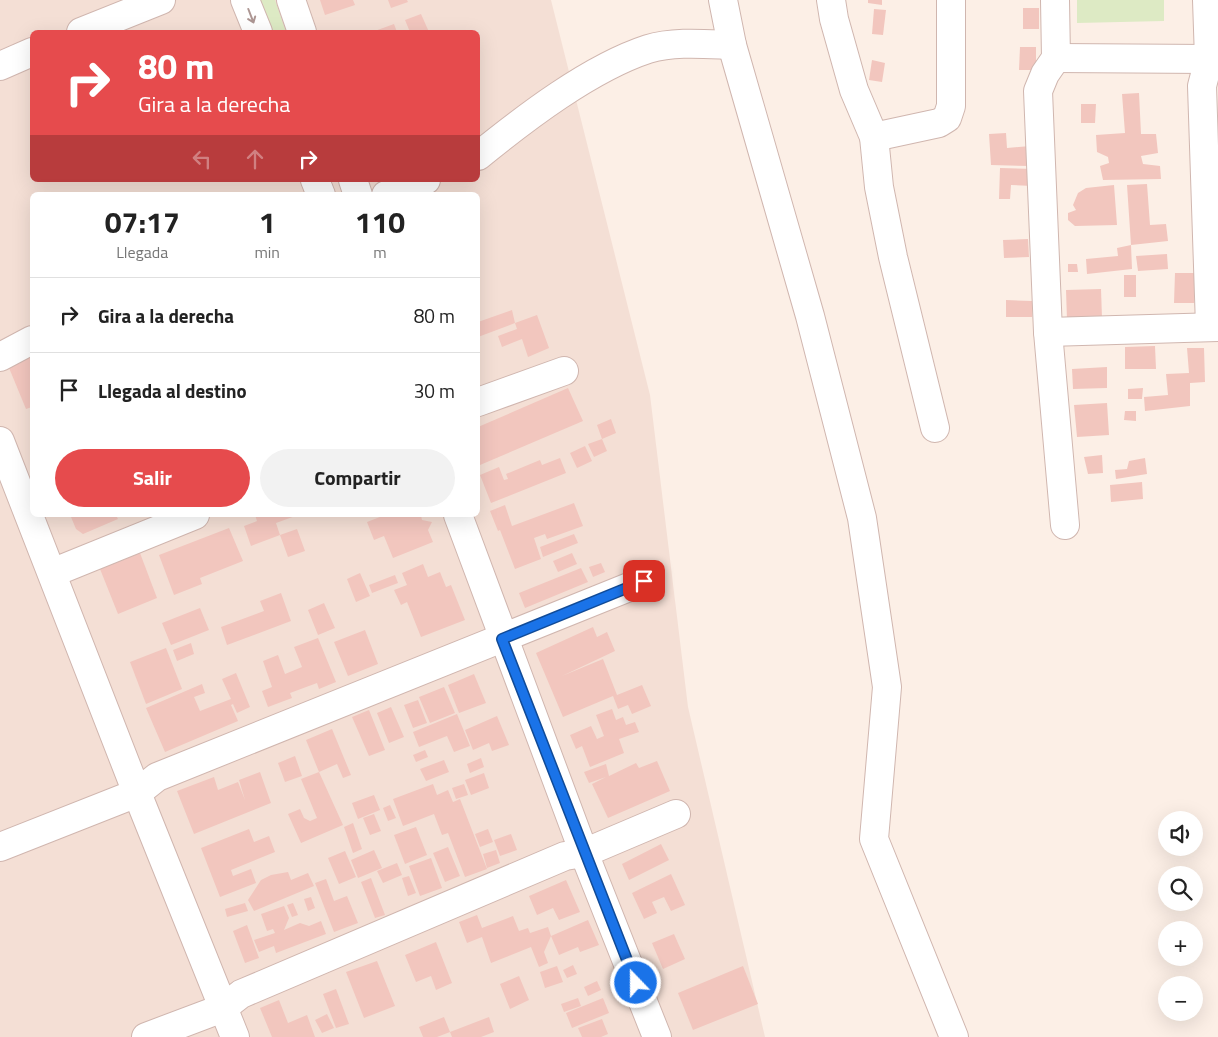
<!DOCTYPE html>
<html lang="es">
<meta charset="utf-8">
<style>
:root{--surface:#fff;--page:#f2f2f2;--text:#222;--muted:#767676;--line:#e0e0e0;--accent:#e64b4d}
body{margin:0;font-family:"Titillium Web",sans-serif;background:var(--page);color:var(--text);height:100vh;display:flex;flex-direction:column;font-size:19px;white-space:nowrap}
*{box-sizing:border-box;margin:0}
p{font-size:16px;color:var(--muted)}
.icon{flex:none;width:28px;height:28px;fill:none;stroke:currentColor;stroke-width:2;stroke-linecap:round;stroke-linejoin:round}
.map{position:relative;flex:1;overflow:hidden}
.sheet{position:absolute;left:30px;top:192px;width:450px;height:325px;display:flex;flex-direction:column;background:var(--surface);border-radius:8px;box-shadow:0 5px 20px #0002}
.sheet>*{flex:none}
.banner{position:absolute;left:30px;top:30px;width:450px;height:152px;border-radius:8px;box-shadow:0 5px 20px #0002;background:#e64b4d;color:#fff;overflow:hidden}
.fabs{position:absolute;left:1158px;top:811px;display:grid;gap:10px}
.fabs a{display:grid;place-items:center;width:45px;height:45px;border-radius:50%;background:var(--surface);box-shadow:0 5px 20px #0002;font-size:25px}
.pin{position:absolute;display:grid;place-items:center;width:42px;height:42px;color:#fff;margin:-21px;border-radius:10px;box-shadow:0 2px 8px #0006}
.me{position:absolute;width:55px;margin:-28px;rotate:338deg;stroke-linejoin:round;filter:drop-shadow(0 0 4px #0008)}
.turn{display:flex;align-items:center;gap:18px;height:105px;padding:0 25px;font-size:22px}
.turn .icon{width:65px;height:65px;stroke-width:2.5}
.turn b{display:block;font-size:35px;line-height:42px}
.lanes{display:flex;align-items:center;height:48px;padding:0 25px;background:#0003;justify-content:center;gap:25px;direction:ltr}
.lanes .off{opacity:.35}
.eta{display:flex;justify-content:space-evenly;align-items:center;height:85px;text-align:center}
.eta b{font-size:30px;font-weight:700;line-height:35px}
.cta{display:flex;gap:10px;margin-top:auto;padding:10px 25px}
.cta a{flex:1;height:58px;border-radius:30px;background:var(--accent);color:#fff;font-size:20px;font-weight:700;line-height:58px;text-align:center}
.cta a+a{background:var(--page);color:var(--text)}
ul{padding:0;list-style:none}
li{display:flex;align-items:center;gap:15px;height:75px;padding:0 25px;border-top:1px solid var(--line)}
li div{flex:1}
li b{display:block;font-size:19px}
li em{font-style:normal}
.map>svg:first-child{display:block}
.residential{fill:#f4dfd5;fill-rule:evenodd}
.green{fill:#ddeac4}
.building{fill:#f2c6be}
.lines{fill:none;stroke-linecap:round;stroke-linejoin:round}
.minor-casing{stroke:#d0b6af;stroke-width:30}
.tertiary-casing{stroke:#d0b6af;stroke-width:30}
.minor{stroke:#fff;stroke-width:28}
.tertiary{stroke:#fff;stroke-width:28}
.oneway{stroke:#ad9693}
.route-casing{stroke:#114b97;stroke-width:12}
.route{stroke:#1a73e8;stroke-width:9}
</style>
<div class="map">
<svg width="1218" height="1037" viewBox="0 0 1218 1037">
<rect width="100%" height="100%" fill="#fcefe6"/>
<path class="residential" d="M0,0h551l99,395 38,312 77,330h-765zM32,32h446v148h-446zM32,195h446v320h-446z"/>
<g class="green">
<path d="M258,0h17l11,32h-15z"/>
<path d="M1077,0h87v21l-87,2z"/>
</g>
<g class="building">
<path d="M320,0h33l2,5 -30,10z"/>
<path d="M388,0h19l1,2 -17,6z"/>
<path d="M868,0h14v5l-14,-2z"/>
<rect x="1023" y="8" width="16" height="21"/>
<path d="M874,9l12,1 -3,25 -11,-1z"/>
<path d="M421,14l8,18h-19l-5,-12z"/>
<path d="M394,24l3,8h-25z"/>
<path d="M1020,47h16v23h-17z"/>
<path d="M872,60l13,3 -3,19 -13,-2z"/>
<path d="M1139,93l2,41h15l2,19 -17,3 2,8 17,2 1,13 -58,1 -3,-14 9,-3 -1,-6 -11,-5 -1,-17 29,-2 -3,-39z"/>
<path d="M1081,104h15l-1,19h-14z"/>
<path d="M1006,133l1,15 23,-2 1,20 -40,-1 -2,-31z"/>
<path d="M1000,168l34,1 -1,17 -22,-1 -1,14h-11z"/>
<path d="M1147,184l3,41 16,-1 2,17 -37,4 -4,-60z"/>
<path d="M1114,185l3,40 -42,1 -7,-6v-7l8,-3 -3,-5 5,-12 8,-5z"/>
<path d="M1028,239l1,18 -25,1 -1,-18z"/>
<path d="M1131,245l1,24 -45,5 -1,-15 32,-3 -1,-8z"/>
<path d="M1167,254l1,15 -30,2 -2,-15z"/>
<path d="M1068,264h9l1,8h-10z"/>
<path d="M1175,273h20l-1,30h-20z"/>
<rect x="1124" y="275" width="12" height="22"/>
<path d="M1101,289l1,29 -35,2 -1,-30z"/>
<path d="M1006,300l26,1v16h-26z"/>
<path d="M512,310l3,13 22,-8 12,33 -21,9 -6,-18 -20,8 -4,-11 19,-7 -2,-6 -37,14v-15z"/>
<path d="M1155,346l1,23h-31v-22z"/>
<path d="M1187,348h17l1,34 -15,1v23l-45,5 -1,-14 24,-2 -2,-21 23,-1z"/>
<path d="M32,353v54l-6,2 -19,-46z"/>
<path d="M1107,367v21l-34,1 -1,-20z"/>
<path d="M568,388l15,33 -103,44 -2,-7v-31z"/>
<path d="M1143,388l-1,11h-14v-10z"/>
<path d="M1107,403l2,32 -32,2 -3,-32z"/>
<path d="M1125,411h11v10l-12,-1z"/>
<path d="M611,419l5,14 -14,6 -5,-14z"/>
<path d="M602,439l5,12 -13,6 -6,-13z"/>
<path d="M585,446l7,15 -15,7 -7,-15z"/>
<path d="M1102,455l1,18 -15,1 -4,-17z"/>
<path d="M560,458l6,15 -75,30 -11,-28 19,-8 5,13 4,-1 -2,-5 34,-14 2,5z"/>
<path d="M1145,458l2,16 -31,5 -1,-9 12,-1 2,-8z"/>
<path d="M1142,482l1,17 -32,3 -1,-17z"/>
<path d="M574,503l9,23 -36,13 -2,-5 -11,4 7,21 -26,10 -15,-39 -2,1 -8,-20 15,-6 7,21z"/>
<path d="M74,515h42l2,4 -35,15 -7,-5 -5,-12z"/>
<path d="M255,515h43l-22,8 4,12 17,-6 8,22 -17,6 -8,-22 -29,11 -7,-20 13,-5z"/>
<path d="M385,515h36l1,5 10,2 -4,8 5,12 -40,16 -9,-22 -10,4 -7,-18z"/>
<path d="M229,528l14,33 -43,17 2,6 -28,11 -15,-40z"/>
<path d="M574,534l4,9 -35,14 -3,-10z"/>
<path d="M140,553l17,45 -39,16 -18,-45z"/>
<path d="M572,553l5,11 -19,8 -5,-11z"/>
<path d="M601,563l4,9 -12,5 -4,-10z"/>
<path d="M423,564l5,13 12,-5 6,15 5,-2 14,35 -44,17 -14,-35 -6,3 -7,-15 13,-5 -5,-12z"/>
<path d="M581,568l7,14 -63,26 -6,-15z"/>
<path d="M360,573l10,23 -14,6 -9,-23z"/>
<path d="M395,575l3,8 -26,10 -3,-8z"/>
<path d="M281,593l10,28 -64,24 -6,-18 43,-16 -4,-10z"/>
<path d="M324,603l11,25 -17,7 -10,-25z"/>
<path d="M200,608l9,22 -38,15 -9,-22z"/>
<path d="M593,627l4,10 10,-5 8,19 -53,25 41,-17 14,36 25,-10 9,21 -19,8 -4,-9 -10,4 -5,-13 -50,21 -27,-64z"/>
<path d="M365,630l13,34 -30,12 -14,-34z"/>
<path d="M318,638l18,44 -17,7 -2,-6 -27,10 2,5 -24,9 -6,-16 10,-4 -9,-26 15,-6 7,19 17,-7 -8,-20z"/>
<path d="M191,643l3,11 -17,7 -4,-11z"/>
<path d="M166,648l16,41 -36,15 -16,-42z"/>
<path d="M236,673l14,34 -13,6 -4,-9 -2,1 7,16 -73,31 -19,-44 56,-24 3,9 -11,4 6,14 31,-12 -9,-20z"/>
<path d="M474,674l12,29 -27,10 -11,-28z"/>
<path d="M444,687l11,26 -25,10 -11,-26z"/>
<path d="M418,700l9,23 -14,5 -9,-23z"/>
<path d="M391,707l13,30 -15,6 -12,-30z"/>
<path d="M612,709l4,11 7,-3 3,8 9,-3 4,10 -20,7 5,14 -34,14 -8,-21 -6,3 -6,-14 21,-9 6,13 7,-3 -8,-21z"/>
<path d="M369,710l16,40 -16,6 -17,-39z"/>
<path d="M457,714l13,32 -16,6 -7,-16 -28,11 -6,-15z"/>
<path d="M497,716l12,29 -17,6 -3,-8 -16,7 -8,-20z"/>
<path d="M332,729l19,46 -8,3 -6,-14 -18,8 -13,-32z"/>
<path d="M425,750l3,7 -12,5 -3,-7z"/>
<path d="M295,756l7,20 -17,6 -7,-19z"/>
<path d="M481,758l3,9 -14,6 -3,-9z"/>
<path d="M444,760l5,12 -23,9 -6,-12z"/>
<path d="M657,761l13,30 -62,27 -16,-34 14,-7 -17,6 -5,-11 22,-8 3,12 27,-13 3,5z"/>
<path d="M260,772l11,31 -77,31 -17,-43 37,-14 4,13 20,-8 7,18 -6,-20z"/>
<path d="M319,772l24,53 -42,18 -13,-29 12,-5 4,9 6,3 7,-3 -16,-39z"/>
<path d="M484,773l5,15 -18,7 -6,-15z"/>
<path d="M433,784l4,11 11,-5 5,12 7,-3 27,70 -22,8 -17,-44 -6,2 -8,-21 -31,12 -10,-27z"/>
<path d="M464,784l4,11 -12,4 -4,-11z"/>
<path d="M374,795l6,15 -22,9 -6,-16z"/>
<path d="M390,805l6,13 -8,3 -5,-13z"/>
<path d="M374,814l7,17 -11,4 -7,-17z"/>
<path d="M353,823l9,26 -9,4 -9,-26z"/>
<path d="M416,827l11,28 -22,9 -11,-29z"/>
<path d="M249,829l5,13 15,-6 6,16 -44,18 2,6 18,-7 5,14 -36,14 -19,-49z"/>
<path d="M488,829l5,13 -13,5 -5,-13z"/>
<path d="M511,834l6,16 -17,6 -6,-16z"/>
<path d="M661,844l8,16 -40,20 -7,-16z"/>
<path d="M448,847l12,29 -15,6 -12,-29z"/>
<path d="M374,850l8,18 -24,10 -7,-18z"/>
<path d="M496,850l4,13 -13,5 -4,-14z"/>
<path d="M345,851l11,26 -17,7 -11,-26z"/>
<path d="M431,858l11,30 -22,8 -11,-30z"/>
<path d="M397,863l5,12 -19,8 -6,-12z"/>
<path d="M288,872l3,8 17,-7 6,13 -60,25 -6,-11 13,-20 10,-5z"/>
<path d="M671,874l14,31 -14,6 -7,-14 -12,5 5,11 -13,6 -12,-26z"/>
<path d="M409,876l7,17 -8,3 -6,-18z"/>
<path d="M371,878l14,37 -10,3 -14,-36z"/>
<path d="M326,879l8,22 13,-5 11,27 -24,9 -19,-49z"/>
<path d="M566,880l14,32 -21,8 -6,-12 -16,7 -8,-19z"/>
<path d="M311,897l4,11 -7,3 -4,-12z"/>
<path d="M245,903l3,8 -21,6 -2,-8z"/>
<path d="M293,903l5,12 -6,2 -5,-12z"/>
<path d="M284,906l5,12 -5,12 16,-7 9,3 12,-5 5,13 -50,19 -2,-7 -15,6 -5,-12 21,-7 -2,-4 -6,2 -6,-17z"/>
<path d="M477,915l5,13 31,-12 6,15 9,-3 2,5 18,-6 3,9 37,-16 11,25 -19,7 -2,-5 -19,8 -8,-19 -7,16 4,11 -9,4 -8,-20 -40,16 -9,-26 -15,6 -8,-21z"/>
<path d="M247,925l12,33 -14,5 -12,-32z"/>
<path d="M674,934l11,25 -22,10 -11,-26z"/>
<path d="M436,942l16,41 -16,7 -5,-14 -15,6 -11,-27z"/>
<path d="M377,961l18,45 -31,12 -18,-46z"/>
<path d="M573,965l4,9 -10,4 -4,-8z"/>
<path d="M557,966l6,16 -18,6 -5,-16z"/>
<path d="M743,966l15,38 -65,26 -15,-37z"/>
<path d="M519,976l10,24 -19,9 -10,-25z"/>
<path d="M597,981l4,9 -13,6 -4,-9z"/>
<path d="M336,989l13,35 -13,4 -13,-34z"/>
<path d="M578,998l3,8 -17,6 -3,-8z"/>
<path d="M603,998l6,15 -37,15 -6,-15z"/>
<path d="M279,1000l9,23 19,-8 8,22h-43l-12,-29z"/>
<path d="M327,1014l7,14 -12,5 -7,-13z"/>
<path d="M444,1017l6,15 -13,5h-14l-4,-10z"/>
<path d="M489,1017l5,15 -13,5h-29l-2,-5z"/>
<path d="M602,1019l6,15 -7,3h-19l-4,-9z"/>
</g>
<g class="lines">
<defs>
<g id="minor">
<path d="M723,0l9,45 78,271 52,202 25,169 -13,152 80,198"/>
<path d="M831,0l3,19 20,71 20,47 5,50 14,70 42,171"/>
<path d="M1055,0l1,58 -11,16 -7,17 10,241 17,193"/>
<path d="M1207,0l2,59 -7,27 8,240"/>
<path d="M81,32l80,-32"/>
<path d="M1056,58l153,1 9,2"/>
<path d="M0,66l32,-14"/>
<path d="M874,137l65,-14 8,-5 4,-12v-106"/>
<path d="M478,156c47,-38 112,-88 170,-107 26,-8 57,-5 84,-4"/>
<path d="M386,195l40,-15"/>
<path d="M1048,332l170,-5"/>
<path d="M0,357l32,-17"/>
<path d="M478,402l86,-31"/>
<path d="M0,441l137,352 98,244"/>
<path d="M52,573l143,-58"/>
<path d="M0,847l137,-54 20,-16 487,-196"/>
<path d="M146,1037l77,-29 18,-14 324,-138 19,-3 92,-39"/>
</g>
<g id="tertiary">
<path d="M245,0l13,32"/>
<path d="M291,0l11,32"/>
<path d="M315,180l6,15"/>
<path d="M353,180l5,15"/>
<path d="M458,515l126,338 73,184"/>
</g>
</defs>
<use href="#minor" class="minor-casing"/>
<use href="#tertiary" class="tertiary-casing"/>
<use href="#minor" class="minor"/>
<use href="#tertiary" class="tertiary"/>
</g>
<defs><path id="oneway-shaft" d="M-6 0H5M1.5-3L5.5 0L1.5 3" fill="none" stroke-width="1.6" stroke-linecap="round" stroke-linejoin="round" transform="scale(1.25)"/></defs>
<use class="oneway" href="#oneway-shaft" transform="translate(251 16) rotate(69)"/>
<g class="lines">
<defs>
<path id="route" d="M636,983l-134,-344 142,-58"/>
</defs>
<use href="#route" class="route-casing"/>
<use href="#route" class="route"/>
</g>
</svg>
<div class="fabs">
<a><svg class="icon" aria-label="sound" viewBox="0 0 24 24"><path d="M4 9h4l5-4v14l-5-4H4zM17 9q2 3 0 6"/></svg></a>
<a><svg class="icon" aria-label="search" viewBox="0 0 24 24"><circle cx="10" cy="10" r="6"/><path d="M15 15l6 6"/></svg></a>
<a>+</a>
<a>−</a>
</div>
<div class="pin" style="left:644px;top:581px;background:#d93025"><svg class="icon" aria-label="arrive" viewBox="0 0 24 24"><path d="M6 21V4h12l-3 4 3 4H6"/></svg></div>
<svg class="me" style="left:636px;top:983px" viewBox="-20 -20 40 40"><circle r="17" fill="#1a73e8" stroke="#fff" stroke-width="3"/><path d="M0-11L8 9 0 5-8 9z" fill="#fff"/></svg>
<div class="banner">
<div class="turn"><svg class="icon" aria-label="right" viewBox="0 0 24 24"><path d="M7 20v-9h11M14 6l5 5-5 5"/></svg><div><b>80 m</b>Gira a la derecha</div></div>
<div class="lanes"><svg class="icon off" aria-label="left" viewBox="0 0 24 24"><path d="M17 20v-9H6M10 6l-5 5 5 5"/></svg><svg class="icon off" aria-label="ahead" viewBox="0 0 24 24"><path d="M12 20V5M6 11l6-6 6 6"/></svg><svg class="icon" aria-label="right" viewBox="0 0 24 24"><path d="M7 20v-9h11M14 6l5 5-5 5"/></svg></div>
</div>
<section class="sheet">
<div class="eta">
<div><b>07:17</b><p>Llegada</p></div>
<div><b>1</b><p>min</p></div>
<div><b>110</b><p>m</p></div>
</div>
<ul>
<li><svg class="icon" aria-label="right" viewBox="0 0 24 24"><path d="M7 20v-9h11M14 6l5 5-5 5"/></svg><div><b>Gira a la derecha</b></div><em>80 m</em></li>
<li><svg class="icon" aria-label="arrive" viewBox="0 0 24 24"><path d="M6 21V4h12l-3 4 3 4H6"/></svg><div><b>Llegada al destino</b></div><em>30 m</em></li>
</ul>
<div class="cta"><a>Salir</a><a>Compartir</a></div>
</section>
</div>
